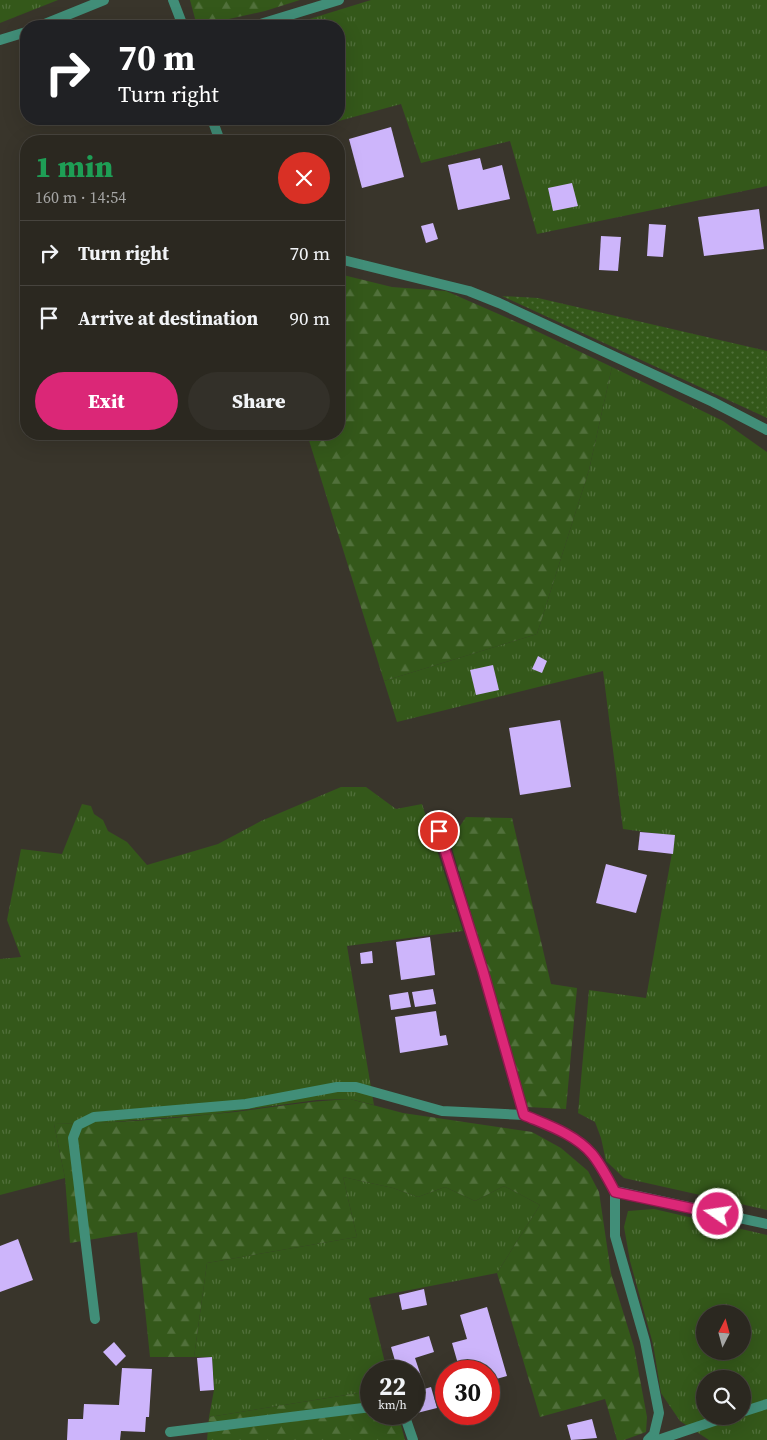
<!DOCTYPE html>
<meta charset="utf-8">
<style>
:root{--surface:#2b2820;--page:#333029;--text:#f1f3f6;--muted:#a6a6a5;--line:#47443e;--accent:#db2777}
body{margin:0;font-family:"Source Serif 4",serif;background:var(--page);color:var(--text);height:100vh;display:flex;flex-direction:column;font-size:19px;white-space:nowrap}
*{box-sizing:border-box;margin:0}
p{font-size:16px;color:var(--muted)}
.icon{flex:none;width:28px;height:28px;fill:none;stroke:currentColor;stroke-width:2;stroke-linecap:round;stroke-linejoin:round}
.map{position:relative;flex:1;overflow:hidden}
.side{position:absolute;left:20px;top:135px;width:325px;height:305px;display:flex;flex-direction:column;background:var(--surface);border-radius:20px;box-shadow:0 5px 20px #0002,0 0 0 1px var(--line)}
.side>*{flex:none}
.guide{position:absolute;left:20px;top:20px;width:325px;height:105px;border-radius:20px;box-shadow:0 5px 20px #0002,0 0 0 1px var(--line);background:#202124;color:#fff;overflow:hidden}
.needle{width:32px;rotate:6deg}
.tools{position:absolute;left:696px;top:1305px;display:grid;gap:10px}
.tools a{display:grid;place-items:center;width:55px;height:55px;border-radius:50%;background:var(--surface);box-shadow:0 5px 20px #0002,0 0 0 1px var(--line);font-size:25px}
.speed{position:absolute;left:360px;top:1360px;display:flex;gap:10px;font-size:25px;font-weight:700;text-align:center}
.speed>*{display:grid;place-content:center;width:65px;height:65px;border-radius:50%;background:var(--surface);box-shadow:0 5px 20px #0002,0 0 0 1px var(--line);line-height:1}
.speed small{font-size:12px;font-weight:400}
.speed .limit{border:8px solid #d22;background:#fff;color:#111}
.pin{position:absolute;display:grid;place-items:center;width:42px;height:42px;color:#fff;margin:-21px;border:2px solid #fff;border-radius:50%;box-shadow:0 1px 5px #0007}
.me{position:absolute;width:55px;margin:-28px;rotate:283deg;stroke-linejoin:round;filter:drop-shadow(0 0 4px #0008)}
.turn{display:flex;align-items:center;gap:18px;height:105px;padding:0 15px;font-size:22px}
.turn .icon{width:65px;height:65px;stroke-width:2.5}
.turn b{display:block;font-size:35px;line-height:42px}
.round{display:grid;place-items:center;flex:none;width:52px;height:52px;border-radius:26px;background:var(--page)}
.head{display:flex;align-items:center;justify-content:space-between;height:85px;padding:0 15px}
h1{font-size:30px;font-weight:800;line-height:38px;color:#1e9e55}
.action{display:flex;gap:10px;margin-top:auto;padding:10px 15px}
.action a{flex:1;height:58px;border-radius:30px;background:var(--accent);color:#fff;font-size:20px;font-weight:800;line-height:58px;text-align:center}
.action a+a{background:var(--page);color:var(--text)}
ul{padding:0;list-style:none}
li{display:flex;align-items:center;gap:15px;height:65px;padding:0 15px;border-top:1px solid var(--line)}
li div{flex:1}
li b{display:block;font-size:19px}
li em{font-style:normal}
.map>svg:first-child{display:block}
.grass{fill:url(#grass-tufts);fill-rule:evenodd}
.forest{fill:url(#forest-firs)}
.park{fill:url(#park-dots)}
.building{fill:#cdb5fb}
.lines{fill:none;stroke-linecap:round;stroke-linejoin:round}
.service{stroke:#418e78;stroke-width:10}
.minor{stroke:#418e78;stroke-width:10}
.tertiary{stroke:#418e78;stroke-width:10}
.route-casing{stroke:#8e194d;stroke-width:12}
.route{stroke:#db2777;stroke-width:9}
</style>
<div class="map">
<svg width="767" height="1440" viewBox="0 0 767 1440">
<defs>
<pattern id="grass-tufts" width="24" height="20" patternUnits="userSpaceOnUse" patternTransform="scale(1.25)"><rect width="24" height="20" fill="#34581a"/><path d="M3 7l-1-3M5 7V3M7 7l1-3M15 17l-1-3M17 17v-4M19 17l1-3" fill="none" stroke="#51703b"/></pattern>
<pattern id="forest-firs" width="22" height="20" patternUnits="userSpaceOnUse" patternTransform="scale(1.25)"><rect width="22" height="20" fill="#34581a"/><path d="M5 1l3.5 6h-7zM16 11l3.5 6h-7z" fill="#51703b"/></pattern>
<pattern id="park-dots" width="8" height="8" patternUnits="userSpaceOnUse" patternTransform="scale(1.25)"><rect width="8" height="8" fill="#34581a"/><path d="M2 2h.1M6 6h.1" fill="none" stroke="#51703b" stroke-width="1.8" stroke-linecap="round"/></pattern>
</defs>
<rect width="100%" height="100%" fill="#39352b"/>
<g class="grass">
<path d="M0,0h58l-58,23z"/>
<path d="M371,0h396v186l-230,48 -27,-93 -89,22 -20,-59 -77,21 -2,-6h17v-93l-49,-1z"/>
<path d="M612,367l111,54 44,31v758l-143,-32 -18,-17 -5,-23 -6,-16 -17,-9 11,-123 57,8 29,-162 -52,-7 -20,-158 -206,51 -13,-41 153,-47 52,-164z"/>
<path d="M341,787h25l30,22 26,-5 41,127 -116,15 27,159 -24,-6 -33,1 -103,14 -115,9 -45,1 11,54 -65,17v-236l21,-2 -14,-37 14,-71 41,5 20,-50 9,2 3,8 9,6 5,11 19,11 20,23 71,-21 43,-23z"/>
<path d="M343,1177l50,11 25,9 27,-10 30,14 29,-15 36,19 -43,68 -128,25 18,73h-16v20l-162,26 5,-27 -2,-33h-18l13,-94 150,-26z"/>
<path d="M654,1209l113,26v205h-58l-29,-19 -19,-28 -8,-49 -23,-83 -6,-34 4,-16zM705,1314h37v37h-37zM705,1379h37v37h-37z"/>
</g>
<g class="forest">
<path d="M190,0h110l-35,11 -68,15z"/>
<path d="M339,274l53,13 54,4 82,36 84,40 -23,103 -52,164 -153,47 -77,-247h32z"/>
<path d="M466,817l46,1 39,166 26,4 -11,121 -39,-2 -77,-266z"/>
<path d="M350,1099l53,14 129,19 29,16 27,23 11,21 12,81 23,74 13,70 -1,15 -22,8h-7l-12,-41 -65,18 -43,-144 43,-68 -36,-19 -29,15 -30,-14 -27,10 -25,-9 -50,-11 14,60 -150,26 -13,94h-44l-13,-125 -67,11 -5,-65 -11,-54c53,-1 107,-4 160,-10 45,-4 90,-13 136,-15z"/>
<path d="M371,1391v23h27l7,26h-198l2,-23z"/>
</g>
<path class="park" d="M502,296l36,2 229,53v67z"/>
<g class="building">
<path d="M391,127l13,50 -42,11 -13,-49z"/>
<path d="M480,158l3,12 19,-5 8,34 -52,11 -10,-45z"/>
<path d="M572,183l6,23 -25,5 -5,-23z"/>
<path d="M759,209l5,40 -60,7 -6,-39z"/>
<path d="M433,223l5,16 -12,4 -5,-17z"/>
<path d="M649,224l17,1 -3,32 -16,-1z"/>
<path d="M601,236l20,1 -3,34 -19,-1z"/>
<path d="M538,656l9,5 -5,12 -10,-4z"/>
<path d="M493,665l6,25 -23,5 -6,-25z"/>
<path d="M560,720l11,67 -51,8 -11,-67z"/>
<path d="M640,832l35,3 -2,19 -35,-4z"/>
<path d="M606,864l41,11 -11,38 -40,-10z"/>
<path d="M430,937l5,38 -34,5 -5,-38z"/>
<path d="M372,951l1,12 -12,1 -1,-11z"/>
<path d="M433,989l3,15 -21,3 -3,-15z"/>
<path d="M408,992l3,15 -20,3 -2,-15z"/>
<path d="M436,1011l4,25 6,-1 2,10 -48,8 -5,-36z"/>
<path d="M18,1239l15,41 -33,12v-46z"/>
<path d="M424,1289l3,16 -25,5 -3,-15z"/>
<path d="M487,1307l20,69 -18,5v-10h-29l-8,-28 15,-4 -7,-24z"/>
<path d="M429,1336l5,16 -19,6 8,24 -9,3v-14h-16l-7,-24z"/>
<path d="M114,1342l12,14 -10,10 -13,-14z"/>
<path d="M212,1357l2,33 -14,1 -3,-33z"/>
<path d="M122,1368l30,1 -3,48h-3l-1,15 -24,-1 -1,9h-53l1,-21h15l1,-15 35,1z"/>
<path d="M431,1387l6,21 -20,5 -3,-21z"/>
<path d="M592,1419l5,19 -26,2 -4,-15z"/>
</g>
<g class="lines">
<g class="service">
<path d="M439,831l44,140 41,144"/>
<path d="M404,1414l9,26"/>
<path d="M170,1432l201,-25"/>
</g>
<g class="minor">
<path d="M40,26l64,-26"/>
<path d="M254,26l85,-26"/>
<path d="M0,40l26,-8"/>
<path d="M615,1191l152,33"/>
<path d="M95,1319l-22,-181 5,-13 16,-8 152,-13 91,-17h19l86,24 82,4 37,16 20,12 12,12 22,36v45l30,105 14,72 -5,21 -6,6"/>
<path d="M742,1412l25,-8"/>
<path d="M658,1440l71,-24"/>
</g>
<g class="tertiary">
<path d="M173,0l10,26"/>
<path d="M212,119l8,22"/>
<path d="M339,259l130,32 30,12 214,99 54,28"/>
</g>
</g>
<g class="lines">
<defs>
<path id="route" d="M439,831l44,140 41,144c23,10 51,19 68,39 9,11 16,25 23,38l103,22"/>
</defs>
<use href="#route" class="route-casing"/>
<use href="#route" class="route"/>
</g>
</svg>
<div class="tools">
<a><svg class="needle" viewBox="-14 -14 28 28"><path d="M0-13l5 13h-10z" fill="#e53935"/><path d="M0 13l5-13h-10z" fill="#a6a6a5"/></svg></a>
<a><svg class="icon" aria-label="search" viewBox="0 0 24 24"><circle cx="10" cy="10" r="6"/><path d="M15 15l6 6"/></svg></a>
</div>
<div class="speed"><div>22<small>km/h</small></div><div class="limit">30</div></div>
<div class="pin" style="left:439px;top:831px;background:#d93025"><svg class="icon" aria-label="arrive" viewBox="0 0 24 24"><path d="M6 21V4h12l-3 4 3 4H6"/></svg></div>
<svg class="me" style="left:718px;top:1214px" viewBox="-20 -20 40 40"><circle r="17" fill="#db2777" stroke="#fff" stroke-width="3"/><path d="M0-11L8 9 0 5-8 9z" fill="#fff"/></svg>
<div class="guide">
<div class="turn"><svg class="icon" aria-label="right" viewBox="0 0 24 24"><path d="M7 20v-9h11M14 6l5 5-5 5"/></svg><div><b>70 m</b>Turn right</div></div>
</div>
<section class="side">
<div class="head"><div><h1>1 min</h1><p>160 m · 14:54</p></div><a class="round" style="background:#d93025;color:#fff"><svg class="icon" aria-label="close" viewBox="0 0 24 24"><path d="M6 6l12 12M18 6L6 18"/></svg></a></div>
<ul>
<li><svg class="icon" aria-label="right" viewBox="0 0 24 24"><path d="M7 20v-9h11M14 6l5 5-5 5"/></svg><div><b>Turn right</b></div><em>70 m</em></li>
<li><svg class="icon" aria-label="arrive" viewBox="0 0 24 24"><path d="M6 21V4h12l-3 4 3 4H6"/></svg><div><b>Arrive at destination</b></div><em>90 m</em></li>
</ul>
<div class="action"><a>Exit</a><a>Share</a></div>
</section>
</div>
